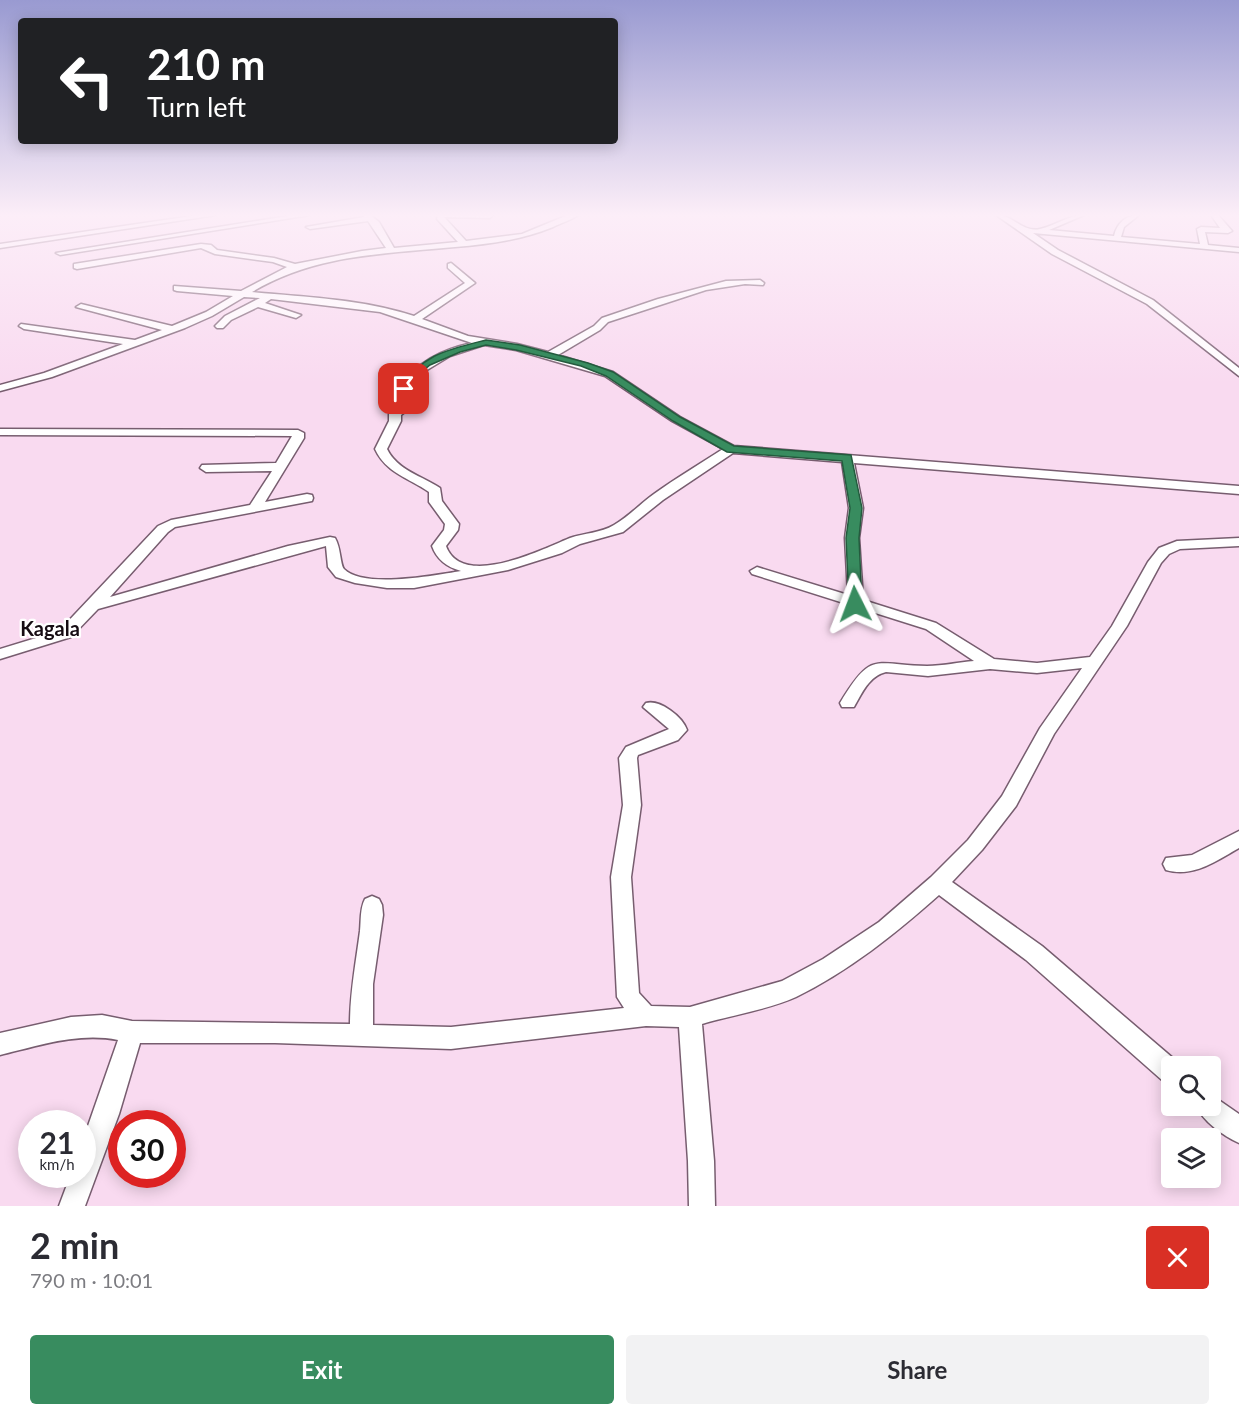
<!DOCTYPE html>
<meta charset="utf-8">
<style>
:root{--surface:#fff;--page:#f2f2f3;--text:#2b2b33;--muted:#7c7c81;--accent:#388c5f}
body{margin:0;font-family:Lato,sans-serif;background:var(--page);color:var(--text);height:100vh;display:flex;flex-direction:column;font-size:22px;white-space:nowrap}
*{box-sizing:border-box;margin:0}
p{font-size:20px;color:var(--muted)}
.icon{flex:none;width:33px;height:33px;fill:none;stroke:currentColor;stroke-width:2;stroke-linecap:round;stroke-linejoin:round}
.map{position:relative;height:1206px;overflow:hidden}
.sheet{display:flex;flex-direction:column;background:var(--surface);flex:1}
.sheet>*{flex:none}
.top-card{position:absolute;left:18px;top:18px;width:600px;height:126px;border-radius:6px;box-shadow:0 3px 15px #0003;background:#202124;color:#fff;overflow:hidden}
.fabs{position:absolute;left:1161px;top:1056px;display:grid;gap:12px}
.fabs a{display:grid;place-items:center;width:60px;height:60px;border-radius:6px;background:var(--surface);box-shadow:0 3px 15px #0003;font-size:30px}
.speed{position:absolute;left:18px;top:1110px;display:flex;gap:12px;font-size:30px;font-weight:700;text-align:center}
.speed>*{display:grid;place-content:center;width:78px;height:78px;border-radius:50%;background:var(--surface);box-shadow:0 3px 15px #0003;line-height:1}
.speed small{font-size:15px;font-weight:400}
.speed .limit{border:9px solid #d22;background:#fff;color:#111}
.pin{position:absolute;display:grid;place-items:center;width:51px;height:51px;color:#fff;margin:-26px;border-radius:12px;box-shadow:0 3px 9px #0006}
.me{position:absolute;width:66px;margin:-33px;rotate:357deg;stroke-linejoin:round;filter:drop-shadow(0 0 4px #0008)}
.turn{display:flex;align-items:center;gap:21px;height:126px;padding:0 30px;font-size:27px}
.turn .icon{width:78px;height:78px;stroke-width:2.5}
.turn b{display:block;font-size:42px;line-height:51px}
.round{display:grid;place-items:center;flex:none;width:63px;height:63px;border-radius:6px;background:var(--page)}
.head{display:flex;align-items:center;justify-content:space-between;height:102px;padding:0 30px}
h1{font-size:36px;font-weight:700;line-height:45px}
.action{display:flex;gap:12px;margin-top:auto;padding:12px 30px}
.action a{flex:1;height:69px;border-radius:6px;background:var(--accent);color:#fff;font-size:24px;font-weight:700;line-height:69px;text-align:center}
.action a+a{background:var(--page);color:var(--text)}
.map>svg:first-child{display:block}
.lines{fill:none;stroke-linecap:round;stroke-linejoin:round}
.minor-casing{stroke:#775d6f;stroke-width:3}
.minor{fill:#fff;fill-rule:evenodd}
.route{fill:#388c5f;stroke:#245b3e;stroke-width:1.5}
.labels{text-anchor:middle;stroke-width:4.5;stroke-linejoin:round;paint-order:stroke}
.quarter-label{font-size:20px;font-weight:bold;fill:#160c13;stroke:#fff}
</style>
<div class="map">
<svg width="1239" height="1206" viewBox="0 0 1239 1206">
<rect width="100%" height="100%" fill="#f9daf0"/>
<g class="lines">
<defs>
<g id="minor">
<path d="M199,215h17l-216,33v-4z"/>
<path d="M294,215h16l-250,40 -4,-2z"/>
<path d="M363,215h7l9,7 15,26 64,-6 -21,-23 1,-4h55l-3,3 -46,-1 22,24 56,-7 46,-19h10c-7,5 -17,8 -25,12 -32,13 -63,17 -98,20 -71,7 -140,7 -203,45 54,5 110,7 162,24l51,-33 -17,-15v-4l3,-1 24,20 -53,36 46,17 49,8 31,8 46,-26 8,-8 56,-19 68,-18 34,-1 4,3 -1,2 -18,-1 -39,6 -98,32 -8,8 -42,25 55,17 67,45 54,29 505,40v8l-385,-31 9,45 -4,30 4,62 73,23 58,36 43,4 53,-6 22,-31 36,-64 11,-14 18,-7 62,-3v8l-59,3 -11,5 -8,9 -34,63 -73,108 -38,72 -34,44 -30,32 90,64 139,119 -9,1v18l-9,-3 -137,-121 -87,-65c-44,39 -90,76 -143,102 -29,13 -64,18 -94,27l12,137 1,45h-26l-1,-45 -9,-134 -33,-1 -195,23 -176,-6h-135l-21,71 -34,92h-26l12,-32h11v-31l36,-103c-40,-8 -80,6 -118,15v-22l71,-16 31,-2 30,6 218,3c0,-32 6,-62 10,-93 1,-11 0,-23 5,-32l7,-3 7,3 3,6 1,10 -10,69v41l78,2 173,-19 -7,-11 -6,-120 12,-72 -4,-47 7,-11 43,-18 -26,-22 3,-4c14,-4 37,14 41,27l-9,10 -40,15 -1,3 4,47 -10,72 8,116 12,13 39,1 92,-26 41,-22 56,-37 52,-45 37,-37 34,-44 38,-68 42,-60 -45,5 -47,-4 -62,7 -42,-4c-17,4 -24,21 -32,35h-12l-2,-4c32,-53 33,-38 87,-37 16,0 32,-4 47,-5l-48,-32 -174,-55 -2,-3 7,-4 91,28 -3,-57 4,-30 -7,-46 -109,-9 -70,47 -40,32 -43,12 -18,9 -54,17 -94,18h-27l-32,-5 -19,-6 -8,-10 -2,-21 -228,63 -27,28 -71,22v-10l59,-18 99,-105 13,-6 79,-15 22,-34 -66,1 -6,-4 2,-3 74,-2 16,-27 -292,-1v-6l298,1 6,3v5l-39,64 42,-8 5,1 1,3 -1,3 -137,26 -7,5 -58,65 178,-51 42,-9 5,1c6,10 5,26 9,31 19,20 93,6 117,2 -14,-4 -24,-11 -29,-25l12,-16 1,-6 -16,-22v-10c-20,-14 -43,-19 -54,-43l14,-28v-7l11,-6 6,3 -5,4v6l-14,28c10,21 35,27 53,39l2,13 17,23 -1,6 -12,16c16,44 97,3 124,-8 14,-5 31,-5 44,-13 14,-8 26,-21 40,-31 22,-16 46,-30 69,-45l-51,-28 -67,-45 -89,-26 -32,-5 -34,11 -28,17 -14,18h-8l-1,-2c17,-27 42,-39 73,-46l-92,-31 -109,-13 -6,4 36,12 -5,3 -38,-11 -27,13 -8,8h-6l-2,-2 10,-10 35,-18 -16,-1 -32,19 -27,12 -133,49 -52,14v-6l44,-12 79,-29 -99,-15 -5,-3 2,-2 114,16 27,-10 -86,-23 5,-3 91,22 34,-14 27,-16 -56,-5 -3,-1v-4l67,5 46,-24 -14,-5 -58,-8 -14,-6 -124,21 -3,-1v-4l127,-20 10,1 6,5 57,8 21,6 67,-13 24,-3 -18,-27 -58,8 -4,-2 58,-10z"/>
<path d="M996,215c16,-1 26,18 44,14 15,-3 28,-14 44,-14l-35,15 65,6c3,-13 12,-21 25,-21l-15,12 -3,10 79,7 -3,-15 4,-2 19,1 -9,-13h7l14,16 -4,2 -23,-1 3,13 31,3v4l-206,-19 25,17 95,50 86,68v8l-92,-72 -95,-50z"/>
<path d="M1239,831v17c-23,13 -46,30 -73,22l-3,-6 3,-6 26,-3z"/>
<path d="M1210,1094l29,20v29c-15,-7 -37,-22 -42,-37h13z"/>
</g>
</defs>
<use href="#minor" class="minor-casing"/>
<use href="#minor" class="minor"/>
</g>
<linearGradient id="sky" x2="0" y2="1"><stop stop-color="#999ad1"/><stop offset="0.56" stop-color="#fceef8"/><stop offset="1" stop-color="#fceef8" stop-opacity="0"/></linearGradient>
<rect width="1239" height="384" fill="url(#sky)"/>
<path class="route" d="M486,340l34,5 68,18 25,9 67,45 54,29 117,9 11,53 -3,30 3,66 -2,2h-9l-2,-2 -3,-66 4,-30 -8,-47 -115,-9 -54,-31 -67,-45 -25,-10 -65,-16 -30,-5 -26,7 -30,13 -11,9 -11,17 -9,-2c24,-35 47,-39 87,-49z"/>
<g class="labels">
<g class="quarter-label">
<text x="50" y="636">Kagala</text>
</g>
</g>
</svg>
<div class="fabs">
<a><svg class="icon" aria-label="search" viewBox="0 0 24 24"><circle cx="10" cy="10" r="6"/><path d="M15 15l6 6"/></svg></a>
<a><svg class="icon" aria-label="layers" viewBox="0 0 24 24"><path d="M12 4l9 5-9 5-9-5zM3 14l9 5 9-5"/></svg></a>
</div>
<div class="speed"><div>21<small>km/h</small></div><div class="limit">30</div></div>
<div class="pin" style="left:404px;top:389px;background:#d93025"><svg class="icon" aria-label="arrive" viewBox="0 0 24 24"><path d="M6 21V4h12l-3 4 3 4H6"/></svg></div>
<svg class="me" style="left:855px;top:604px" viewBox="-20 -20 40 40"><path d="M0-17L14 15 0 8-14 15z" fill="#388c5f" stroke="#fff" stroke-width="4"/></svg>
<div class="top-card">
<div class="turn"><svg class="icon" aria-label="left" viewBox="0 0 24 24"><path d="M17 20v-9H6M10 6l-5 5 5 5"/></svg><div><b>210 m</b>Turn left</div></div>
</div>
</div>
<section class="sheet">
<div class="head"><div><h1>2 min</h1><p>790 m · 10:01</p></div><a class="round" style="background:#d93025;color:#fff"><svg class="icon" aria-label="close" viewBox="0 0 24 24"><path d="M6 6l12 12M18 6L6 18"/></svg></a></div>
<div class="action"><a>Exit</a><a>Share</a></div>
</section>
